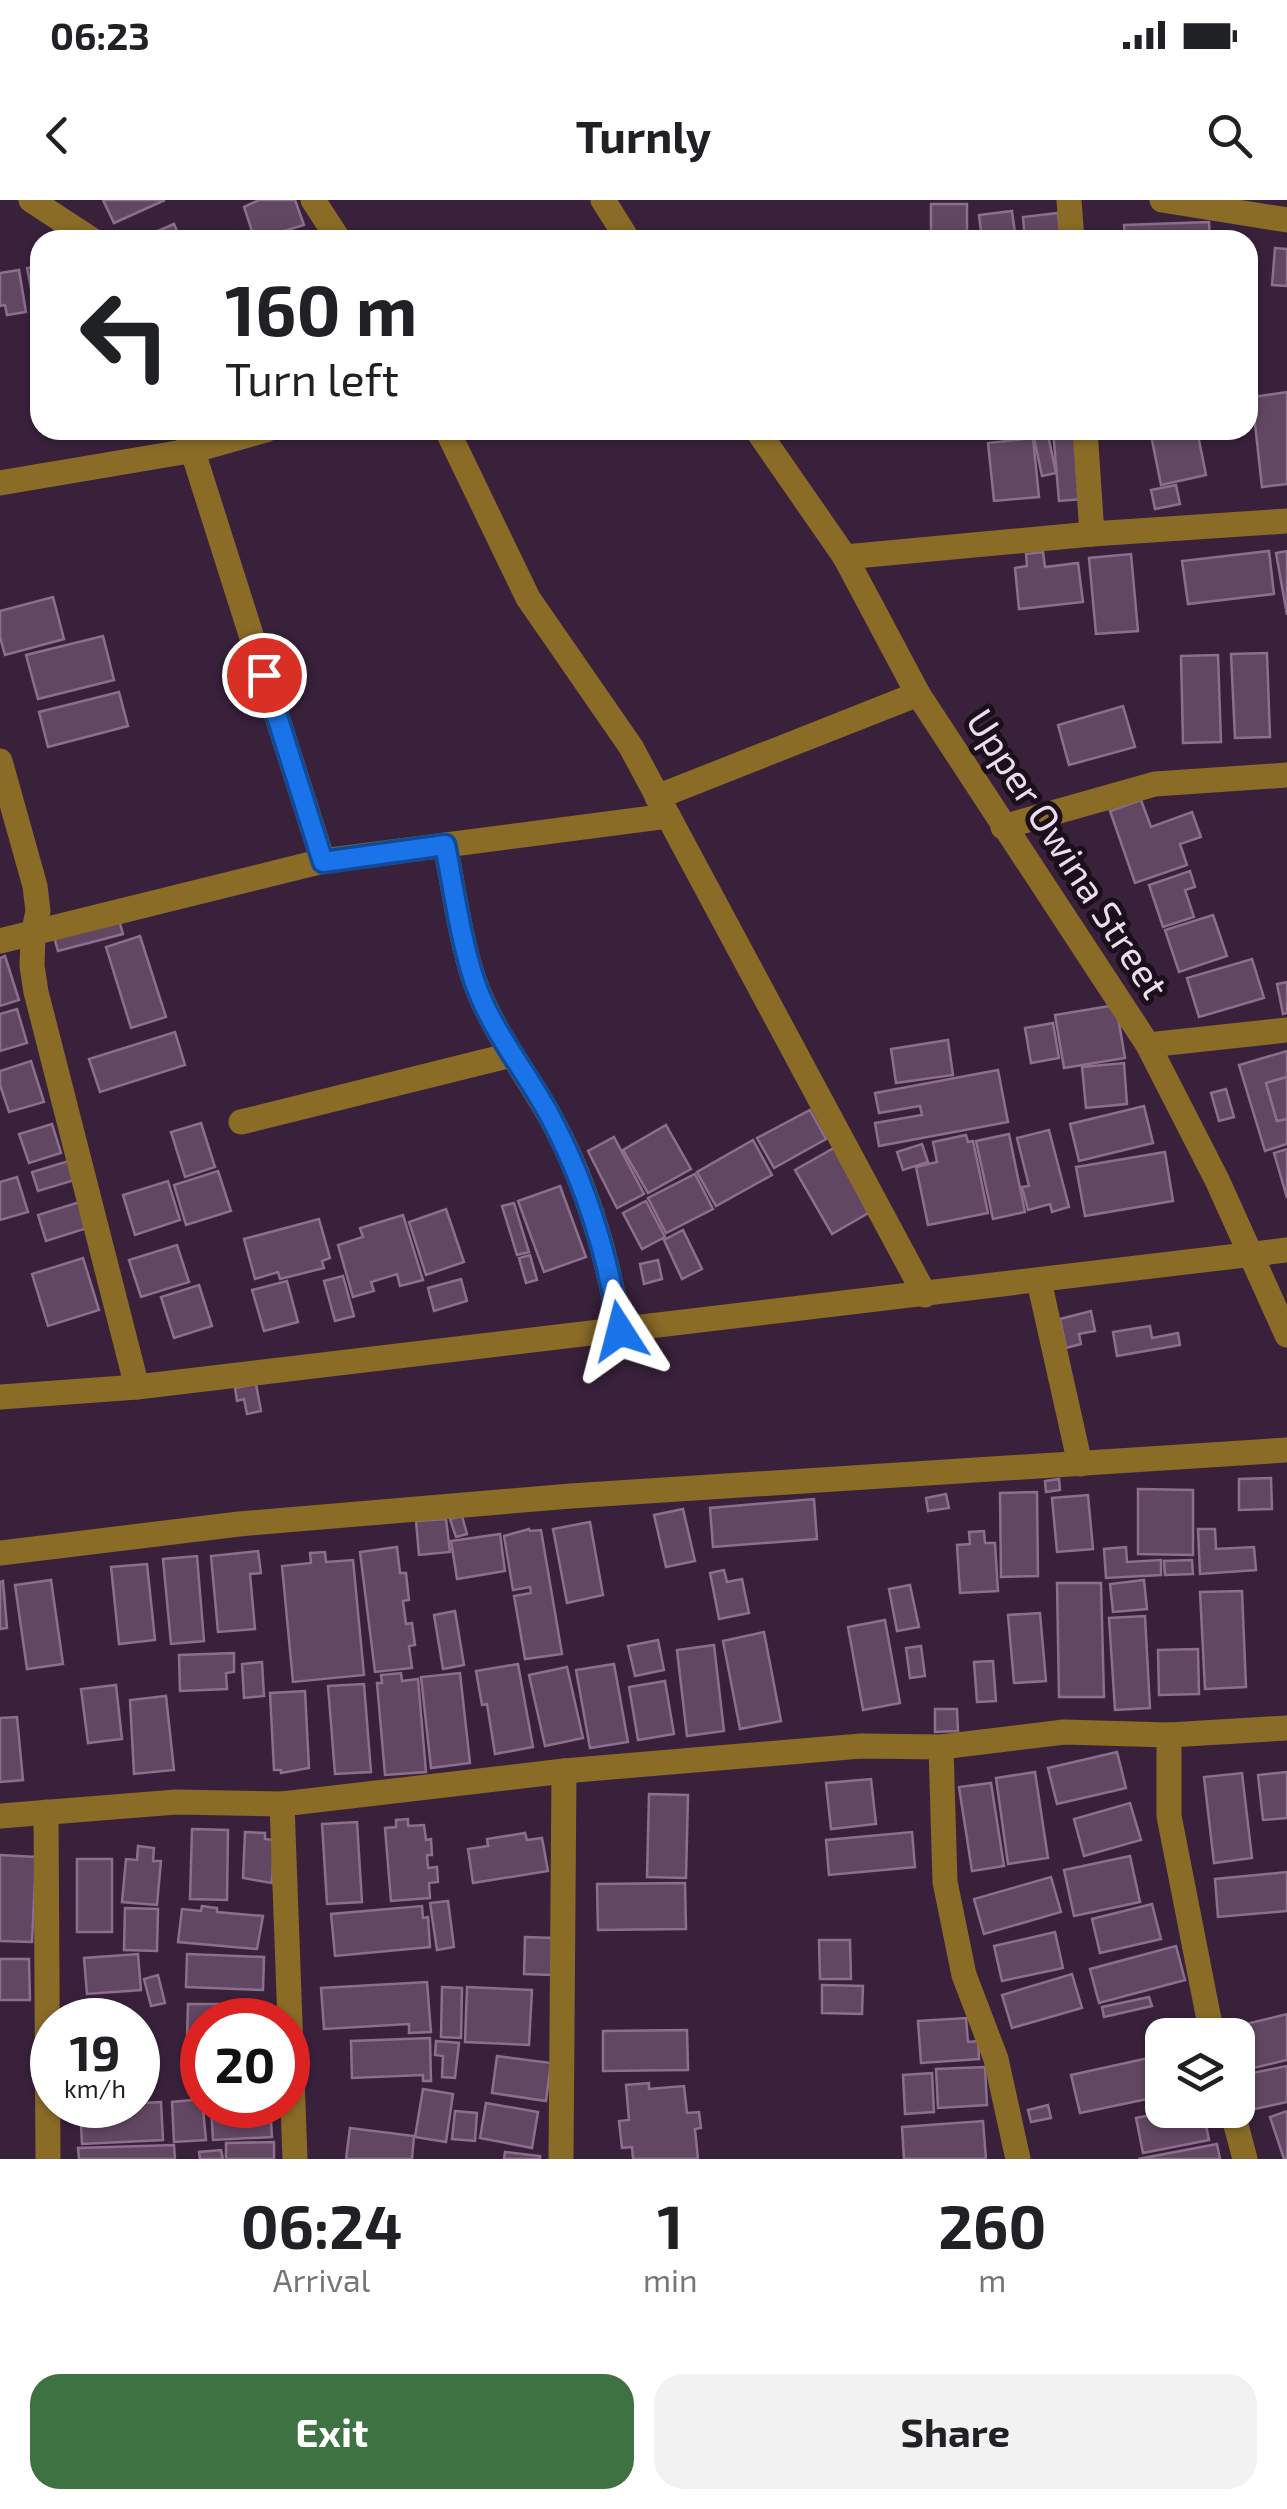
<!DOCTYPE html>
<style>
:root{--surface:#fff;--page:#f2f2f2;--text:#202124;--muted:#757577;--accent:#3e7243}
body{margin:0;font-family:"Exo 2",sans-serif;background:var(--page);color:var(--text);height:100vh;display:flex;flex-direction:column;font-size:38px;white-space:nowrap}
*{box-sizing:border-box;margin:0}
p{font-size:32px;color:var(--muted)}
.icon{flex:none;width:55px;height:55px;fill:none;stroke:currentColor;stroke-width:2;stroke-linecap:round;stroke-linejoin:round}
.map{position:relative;height:1959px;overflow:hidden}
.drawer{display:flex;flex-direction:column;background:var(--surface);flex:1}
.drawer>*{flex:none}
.hud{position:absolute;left:30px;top:30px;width:1228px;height:210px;border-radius:30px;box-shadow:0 2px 8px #0004;background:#fff;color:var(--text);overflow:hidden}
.controls{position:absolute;left:1145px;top:1818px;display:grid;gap:20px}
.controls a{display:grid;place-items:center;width:110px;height:110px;border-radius:20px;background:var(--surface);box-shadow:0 2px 8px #0004;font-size:50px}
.speed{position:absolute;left:30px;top:1798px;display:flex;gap:20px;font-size:50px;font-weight:700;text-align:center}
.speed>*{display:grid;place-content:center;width:130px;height:130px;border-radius:50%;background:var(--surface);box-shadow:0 2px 8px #0004;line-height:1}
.speed small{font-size:25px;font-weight:400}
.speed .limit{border:15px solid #d22;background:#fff;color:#111}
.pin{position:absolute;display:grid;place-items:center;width:85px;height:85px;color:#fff;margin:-42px;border:5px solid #fff;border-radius:50%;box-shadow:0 2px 10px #0007}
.me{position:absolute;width:110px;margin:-55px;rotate:351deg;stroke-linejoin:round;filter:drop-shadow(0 0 8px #0008)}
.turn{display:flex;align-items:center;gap:35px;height:210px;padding:0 30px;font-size:45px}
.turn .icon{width:130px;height:130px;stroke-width:2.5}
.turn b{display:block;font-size:70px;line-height:85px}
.eta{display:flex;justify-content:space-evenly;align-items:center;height:170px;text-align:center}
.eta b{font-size:60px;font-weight:700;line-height:70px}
.action{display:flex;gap:20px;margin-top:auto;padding:20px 30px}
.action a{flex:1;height:115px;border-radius:30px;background:var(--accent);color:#fff;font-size:40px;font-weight:700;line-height:115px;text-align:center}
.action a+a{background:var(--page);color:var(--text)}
.status{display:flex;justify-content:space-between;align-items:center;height:70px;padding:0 50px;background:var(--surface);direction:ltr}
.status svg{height:28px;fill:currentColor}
header{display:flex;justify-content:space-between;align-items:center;height:130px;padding:0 30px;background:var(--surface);font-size:45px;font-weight:700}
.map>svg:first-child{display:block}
.building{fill:#624763;stroke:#8b6f8d;stroke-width:2.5}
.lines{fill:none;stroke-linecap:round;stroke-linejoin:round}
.minor{stroke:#8a6c27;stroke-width:25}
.route-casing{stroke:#114b97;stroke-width:25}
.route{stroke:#1a73e8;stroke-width:18}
.labels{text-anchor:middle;stroke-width:10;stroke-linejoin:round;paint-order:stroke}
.street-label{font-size:38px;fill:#ecdced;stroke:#1a0f1b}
</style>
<div class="status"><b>06:23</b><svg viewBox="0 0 49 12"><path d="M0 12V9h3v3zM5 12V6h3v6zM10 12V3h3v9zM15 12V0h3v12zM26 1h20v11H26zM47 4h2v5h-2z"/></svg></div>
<header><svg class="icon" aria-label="back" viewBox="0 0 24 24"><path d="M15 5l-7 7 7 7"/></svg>Turnly<svg class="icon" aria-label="search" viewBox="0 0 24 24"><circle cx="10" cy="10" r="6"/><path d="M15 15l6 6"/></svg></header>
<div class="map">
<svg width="1287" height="1959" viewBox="0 0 1287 1959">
<rect width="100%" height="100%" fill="#39213b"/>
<g class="building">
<path d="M103,0h62l-51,23z"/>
<path d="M259,0h36l9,25 -49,15 -11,-33z"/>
<rect x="931" y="4" width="36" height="36"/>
<path d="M1012,11l4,29h-34l-3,-25z"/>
<path d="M1058,13l3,27h-36l-2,-23z"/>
<path d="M1209,22l1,18h-85l-1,-15z"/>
<path d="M174,24l7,16h-44z"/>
<rect x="1248" y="45" width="5" height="48"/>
<path d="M1275,48l12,1v37l-15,-1z"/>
<path d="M40,66v37l-6,1 -7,-36z"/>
<path d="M19,70l7,42 -19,3 -2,-10 -5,1v-33z"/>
<path d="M1287,192v92l-25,3 -10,-90z"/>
<path d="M1053,230h37l6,68 -37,3z"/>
<path d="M1150,230h47l9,45 -45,10z"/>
<path d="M1048,235l8,38 -14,3 -8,-38z"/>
<path d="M1033,238l6,59 -45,4 -6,-58z"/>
<path d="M1176,285l4,19 -25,5 -4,-19z"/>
<path d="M1269,351l5,43 -86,10 -6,-43z"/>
<path d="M1287,351v64l-11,-62z"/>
<path d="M1043,352l2,15 33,-4 5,39 -64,7 -4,-41 12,-2 -1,-12z"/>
<path d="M1131,354l7,77 -42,3 -7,-76z"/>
<path d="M53,397l11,42 -59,16 -5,-18v-26z"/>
<path d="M103,436l11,44 -76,19 -12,-44z"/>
<path d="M1267,453l3,84 -35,1 -4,-84z"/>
<path d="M1218,455l3,87 -38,1 -2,-87z"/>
<path d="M119,492l9,34 -80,21 -9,-35z"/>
<path d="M1123,506l12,41 -66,18 -11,-40z"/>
<path d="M1141,600l10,27 41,-15 9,25 -21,7 7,21 -52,18 -25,-72z"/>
<path d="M1190,671l5,16 -10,3 9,27 -31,10 -14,-42z"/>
<path d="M1213,715l14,41 -48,16 -14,-42z"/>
<path d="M119,720l4,14 -65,17 -4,-14z"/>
<path d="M140,736l26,81 -35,11 -25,-81z"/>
<path d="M5,756l14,44 -19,6v-48z"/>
<path d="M1252,759l12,39 -65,19 -12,-39z"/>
<path d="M1287,782v31l-4,1 -6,-30z"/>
<path d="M1116,805l9,53 -61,10 -9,-53z"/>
<path d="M17,809l10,34 -27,8v-37z"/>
<path d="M1053,823l6,35 -28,5 -6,-35z"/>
<path d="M175,832l10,33 -85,27 -11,-33z"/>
<path d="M948,840l5,35 -57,8 -5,-34z"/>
<path d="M1287,851v26l-21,6 11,38 10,-2v25l-22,7 -26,-86z"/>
<path d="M31,861l13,41 -35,10 -9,-27v-14z"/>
<path d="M1124,863l3,41 -41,4 -4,-41z"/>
<path d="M998,870l10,52 -129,24 -4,-23 47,-8 -2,-9 -41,7 -4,-20z"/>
<path d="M1287,877v42l-10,2 -11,-38z"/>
<path d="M1226,889l8,28 -15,4 -8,-28z"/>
<path d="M1144,906l9,37 -74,18 -9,-37z"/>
<path d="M810,910l16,29 -52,29 -17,-30z"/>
<path d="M201,923l14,44 -30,10 -14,-45z"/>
<path d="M52,924l9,29 -32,10 -10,-29z"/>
<path d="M666,925l25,44 -43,24 -25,-43z"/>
<path d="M1049,930l20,77 -17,5 -2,-8 -22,6 -6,-23 7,-1 -12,-48z"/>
<path d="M1009,934l16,78 -32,7 -17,-78z"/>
<path d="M966,935l2,7 5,-1 15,72 -60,12 -12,-58 21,-5 -4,-20z"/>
<path d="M614,937l30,57 -27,14 -29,-57z"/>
<path d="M753,940l19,35 -56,31 -19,-34z"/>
<path d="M922,944l6,18 -25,8 -6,-18z"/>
<path d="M834,948l36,64 -38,22 -37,-64z"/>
<path d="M1287,949v49l-13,-45z"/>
<path d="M1165,952l8,49 -88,15 -9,-49z"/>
<path d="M72,960l6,19 -40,12 -6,-19z"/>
<path d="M218,971l13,40 -45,14 -12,-40z"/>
<path d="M695,974l18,35 -47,24 -18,-35z"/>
<path d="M17,977l11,35 -28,8v-38z"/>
<path d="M168,981l12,39 -45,15 -12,-40z"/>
<path d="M560,986l26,71 -42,15 -26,-71z"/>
<path d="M89,999l8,26 -51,16 -8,-26z"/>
<path d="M646,1001l19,36 -23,12 -19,-36z"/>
<path d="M514,1003l15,49 -12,3 -15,-49z"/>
<path d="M446,1009l18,53 -38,13 -17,-53z"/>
<path d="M403,1015l20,65 -23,6 -3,-12 -26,8 3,9 -21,6 -15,-52 25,-8 -3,-9z"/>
<path d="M319,1019l11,39 -8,3 2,7 -44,11 -2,-7 -23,7 -11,-40z"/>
<path d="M683,1030l19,39 -20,10 -18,-39z"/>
<path d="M177,1045l12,37 -48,15 -12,-37z"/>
<path d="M530,1055l7,25 -11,3 -7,-25z"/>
<path d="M83,1058l16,52 -51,16 -16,-52z"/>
<path d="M658,1060l4,19 -18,5 -4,-20z"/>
<path d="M343,1076l11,40 -19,5 -11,-40z"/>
<path d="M461,1079l6,22 -33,10 -6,-23z"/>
<path d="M287,1081l11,41 -34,9 -12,-41z"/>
<path d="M199,1085l13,41 -38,12 -13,-41z"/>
<path d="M1091,1111l4,20 -16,3 2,10 -15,4 -6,-29z"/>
<path d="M1150,1126l2,12 26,-5 2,12 -63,11 -4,-24z"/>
<path d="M256,1184l5,27 -14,3 -3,-15 -7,2 -2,-13z"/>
<path d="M1271,1278l1,31 -33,1v-31z"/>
<path d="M1059,1279l1,11 -14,2 -1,-11z"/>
<path d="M1138,1289l55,1v65l-55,-1z"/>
<path d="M1037,1292l1,84 -37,1 -1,-84z"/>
<path d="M946,1294l3,14 -21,3 -2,-13z"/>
<path d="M1088,1295l5,54 -36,3 -5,-54z"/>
<path d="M814,1299l3,40 -104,8 -3,-39z"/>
<path d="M683,1309l12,52 -29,6 -12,-52z"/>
<path d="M462,1316l5,18 -11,3 -6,-18z"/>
<path d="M446,1319l4,33 -31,3 -3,-34z"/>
<path d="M590,1322l13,73 -36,8 -14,-74z"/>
<path d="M529,1329l1,2 11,-1 21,124 -37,5 -11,-63 17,-3 -1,-6 -17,3 -9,-54z"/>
<path d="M1198,1329h17l1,20 38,-2 2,23 -56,4z"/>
<path d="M984,1331l1,12h10l3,48 -38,2 -3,-48 13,-1 -1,-12z"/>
<path d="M500,1334l5,37 -48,8 -6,-38z"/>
<path d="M397,1347l3,26h6l3,27 -6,1 3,23 6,-1 3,22 -6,1 3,22 -37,4 -15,-120z"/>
<path d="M1126,1347l1,15 34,-2v15l-55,3 -2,-29z"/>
<path d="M258,1351l3,22 -11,1 5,55 -37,3 -7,-76z"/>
<path d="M325,1352l1,10 27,-2 11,115 -71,7 -11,-116 29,-3 -1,-10z"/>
<path d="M197,1356l7,85 -33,3 -8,-85z"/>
<path d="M1192,1360l1,14 -28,1 -1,-14z"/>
<path d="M147,1364l8,76 -36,4 -8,-77z"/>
<path d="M724,1370l3,12 15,-3 7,34 -30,6 -9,-46z"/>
<path d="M51,1380l12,84 -36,5 -12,-84z"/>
<path d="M1144,1380l3,29 -34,3 -3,-28z"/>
<path d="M3,1381l4,47 -7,1v-47z"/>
<path d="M1057,1383h44l3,114h-45z"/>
<path d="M910,1385l9,42 -22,4 -8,-42z"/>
<path d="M1242,1391l4,96 -41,2 -5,-97z"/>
<path d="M455,1411l9,54 -21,4 -9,-54z"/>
<path d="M1040,1413l6,68 -32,2 -6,-68z"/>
<path d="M1145,1416l5,92 -35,2 -6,-92z"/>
<path d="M885,1420l15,83 -37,7 -15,-83z"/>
<path d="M764,1432l17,89 -41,8 -17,-88z"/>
<path d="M658,1440l6,30 -29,6 -7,-30z"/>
<path d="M714,1445l10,86 -37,5 -10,-86z"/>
<path d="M921,1446l4,30 -15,2 -4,-30z"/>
<path d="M1198,1449l1,45 -40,1 -1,-45z"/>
<path d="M234,1453v19l-8,1 1,16 -47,2 -1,-36z"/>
<path d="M993,1461l3,40 -19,1 -3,-40z"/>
<path d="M262,1462l2,34 -20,2 -2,-34z"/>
<path d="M518,1464l15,83 -38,7 -8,-50 -5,1 -6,-34z"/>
<path d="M614,1464l14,78 -38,6 -14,-78z"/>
<path d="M567,1467l16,71 -38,8 -16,-71z"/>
<path d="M401,1473l1,8 16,-2 8,93 -41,3 -8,-92h5l-1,-8z"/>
<path d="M460,1473l10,90 -39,5 -10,-91z"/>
<path d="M665,1481l9,53 -36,6 -9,-53z"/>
<path d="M364,1484l7,88 -36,2 -7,-88z"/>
<path d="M116,1485l6,54 -34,4 -7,-54z"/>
<path d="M305,1491l4,77 -28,5v-3h-7l-4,-77z"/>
<path d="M166,1496l8,74 -40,4 -4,-74z"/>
<path d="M935,1509h22l1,22 -23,1z"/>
<path d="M17,1517l6,63 -23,2v-64z"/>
<path d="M1117,1552l9,36 -69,16 -9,-36z"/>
<path d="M1035,1572l13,86 -40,6 -12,-86z"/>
<path d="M1287,1572v46l-24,2 -5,-45z"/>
<path d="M1242,1573l10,85 -38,5 -10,-86z"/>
<path d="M871,1579l5,45 -45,5 -5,-46z"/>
<path d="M991,1583l13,83 -32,5 -13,-84z"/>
<path d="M649,1594l39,1 -2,83 -39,-1z"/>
<path d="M1130,1603l11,37 -57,16 -10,-37z"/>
<path d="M408,1619v7l16,-1 2,15 5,-1 1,16h-5l1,13 9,-1 1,15 -9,1 1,15 -39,3 -6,-73 11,-1v-7z"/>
<path d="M357,1622l5,80 -35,2 -5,-80z"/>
<path d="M192,1629l36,1 -1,70 -37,-1z"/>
<path d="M245,1632l20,1v6l9,1 -2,43 -29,-5z"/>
<path d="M912,1632l3,35 -86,8 -3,-35z"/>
<path d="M525,1633l2,7 15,-2 6,33 -75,12 -5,-34 20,-3 -1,-7z"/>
<path d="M138,1646l16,2 -1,13h8l-4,44 -35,-3 4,-43 11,1z"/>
<path d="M0,1655l36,2 -4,85 -32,-1z"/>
<path d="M1130,1656l10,46 -66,14 -10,-46z"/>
<rect x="77" y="1659" width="35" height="73"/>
<path d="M1287,1672v39l-69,6 -3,-38z"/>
<path d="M1051,1677l10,35 -77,22 -10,-35z"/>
<path d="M685,1683l1,46 -88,1 -1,-46z"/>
<path d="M448,1701l6,46 -17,3 -7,-47z"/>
<path d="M1152,1704l9,35 -61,14 -8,-34z"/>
<path d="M202,1706l15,2v4l46,4 -6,33 -79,-7 4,-33 19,2z"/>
<path d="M422,1706l1,12 5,-1 2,30 -95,9 -4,-42z"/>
<path d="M125,1708l33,1 -1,42 -33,-1z"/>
<path d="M1055,1732l8,36 -61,13 -8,-35z"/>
<path d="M525,1737l28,1 -1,37 -28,-1z"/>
<path d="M819,1740h31l1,39h-31z"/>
<path d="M1176,1746l9,34 -86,23 -9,-34z"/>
<path d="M138,1754l3,36 -54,4 -3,-36z"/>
<path d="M187,1754l77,3 -1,33 -77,-3z"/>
<path d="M0,1759h29l1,41h-30z"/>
<path d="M1072,1774l10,34 -70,20 -10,-33z"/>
<path d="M158,1775l7,28 -14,3 -7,-27z"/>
<path d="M427,1782l4,50 -22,1v-9l-85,5 -3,-41z"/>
<path d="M822,1785l41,1 -1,28 -40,-1z"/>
<path d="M442,1787l20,1 -1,50 -20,-1z"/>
<path d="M467,1787l65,3 -3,55 -64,-3z"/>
<path d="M1149,1797l3,9 -48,11 -2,-10z"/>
<path d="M188,1804h32l1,5v-5l43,1 2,15h-64v18l-15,-1z"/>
<path d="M1287,1814v46l-46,11 -3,-36h-6l-2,-7z"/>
<path d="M966,1818l2,24 10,-1 1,18 -58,4 -3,-42z"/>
<path d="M687,1830l1,40 -85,1v-40z"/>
<path d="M430,1838l1,43h-8v-6l-71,3 -1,-37z"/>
<path d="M436,1841l23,2 -4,35 -13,-1 1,-21 -8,-1z"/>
<path d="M1162,1855v41l-82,17 -9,-38z"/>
<path d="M497,1856l54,7 -5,38 -54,-8z"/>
<path d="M1287,1866v36l-37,8 -7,-35z"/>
<path d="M985,1867l2,38 -49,3 -2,-39z"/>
<path d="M932,1873l2,39 -29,2 -2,-39z"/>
<path d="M649,1883v6l35,-3 3,27 12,-1 2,16 -6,1 3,30h-65l-1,-12 -10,1 -3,-27 10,-1 -3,-35z"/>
<path d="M423,1889l30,5 -7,48 -31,-5z"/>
<path d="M202,1899l4,41 -32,2 -2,-40z"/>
<path d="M161,1902l2,38 -81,4 -2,-38z"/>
<path d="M486,1903l52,9 -6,36 -52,-10z"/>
<path d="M211,1905h59l2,32 -59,3z"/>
<path d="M1048,1905l3,13 -20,4 -3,-12z"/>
<path d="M1175,1910h28l6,30 -66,13 -7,-35z"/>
<path d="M455,1911l22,2 -2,28 -23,-2z"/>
<path d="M1287,1911v48h-3l-14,-42z"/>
<path d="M983,1921l3,38h-82l-2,-32z"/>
<path d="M350,1928l64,8 -2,23h-66z"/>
<path d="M274,1942v17h-48v-16z"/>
<path d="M1217,1944l3,15h-82z"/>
<path d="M174,1945l1,14h-96l-1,-11z"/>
<path d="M221,1950l2,9h-23l-1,-7z"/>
<path d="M505,1952l35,4v3h-36z"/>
</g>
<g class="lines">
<g class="minor">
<path d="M31,0l61,40"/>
<path d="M313,0l26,40"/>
<path d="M603,0l25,40"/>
<path d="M1069,0l3,40"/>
<path d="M1162,0l125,20"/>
<path d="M186,230l137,431"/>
<path d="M447,230l81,168 103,149 294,548"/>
<path d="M757,230l88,127 73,137 230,351 69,135 70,155"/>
<path d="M1085,230l7,104"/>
<path d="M0,283l195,-33 71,-20"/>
<path d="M845,357l247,-23 195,-13"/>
<path d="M0,561l35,125 3,25 -5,24 -1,31 4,26 101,395"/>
<path d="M657,597l261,-103"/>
<path d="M1003,627l152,-43 132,-9"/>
<path d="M445,645c9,45 15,92 29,135 18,51 53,94 78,140 36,67 56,137 68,211"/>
<path d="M0,741l323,-80 345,-45"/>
<path d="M1148,845l139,-15"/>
<path d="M241,922l270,-67"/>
<path d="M1039,1081l41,183"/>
<path d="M0,1197l137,-10 1150,-137"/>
<path d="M0,1353l239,-29 332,-28 716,-46"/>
<path d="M941,1547l4,135 19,93 32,84 22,100"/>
<path d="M282,1604l13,355"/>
<path d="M46,1612l2,347"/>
<path d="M0,1616l176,-14 106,2 282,-33 297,-25 80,1 123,-15 105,3"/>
<path d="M1212,1835l-43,-219v-81l118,-7"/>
<path d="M1232,1910l13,49"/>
<path d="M561,1959l3,-388"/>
</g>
</g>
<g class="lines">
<defs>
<path id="route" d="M264,475l59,187 122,-17c9,45 15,92 29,135 17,51 54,93 78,140 35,67 56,137 68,211"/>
</defs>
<use href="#route" class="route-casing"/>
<use href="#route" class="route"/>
</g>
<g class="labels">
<g class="street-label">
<text transform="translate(1067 654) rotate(57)" y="13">Upper Owina Street</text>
</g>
</g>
</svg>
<div class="controls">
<a><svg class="icon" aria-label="layers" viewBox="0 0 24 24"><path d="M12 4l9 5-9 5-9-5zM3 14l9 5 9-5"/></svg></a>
</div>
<div class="speed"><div>19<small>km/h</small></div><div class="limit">20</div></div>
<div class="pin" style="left:264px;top:475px;background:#d93025"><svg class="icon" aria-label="arrive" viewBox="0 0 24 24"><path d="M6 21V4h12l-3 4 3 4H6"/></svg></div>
<svg class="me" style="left:620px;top:1131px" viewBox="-20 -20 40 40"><path d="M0-17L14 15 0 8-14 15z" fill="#1a73e8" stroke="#fff" stroke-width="4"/></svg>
<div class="hud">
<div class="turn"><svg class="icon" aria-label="left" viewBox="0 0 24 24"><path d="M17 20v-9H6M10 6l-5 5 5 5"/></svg><div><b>160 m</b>Turn left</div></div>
</div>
</div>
<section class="drawer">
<div class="eta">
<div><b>06:24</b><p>Arrival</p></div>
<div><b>1</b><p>min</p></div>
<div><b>260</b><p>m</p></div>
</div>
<div class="action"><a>Exit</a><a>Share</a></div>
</section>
